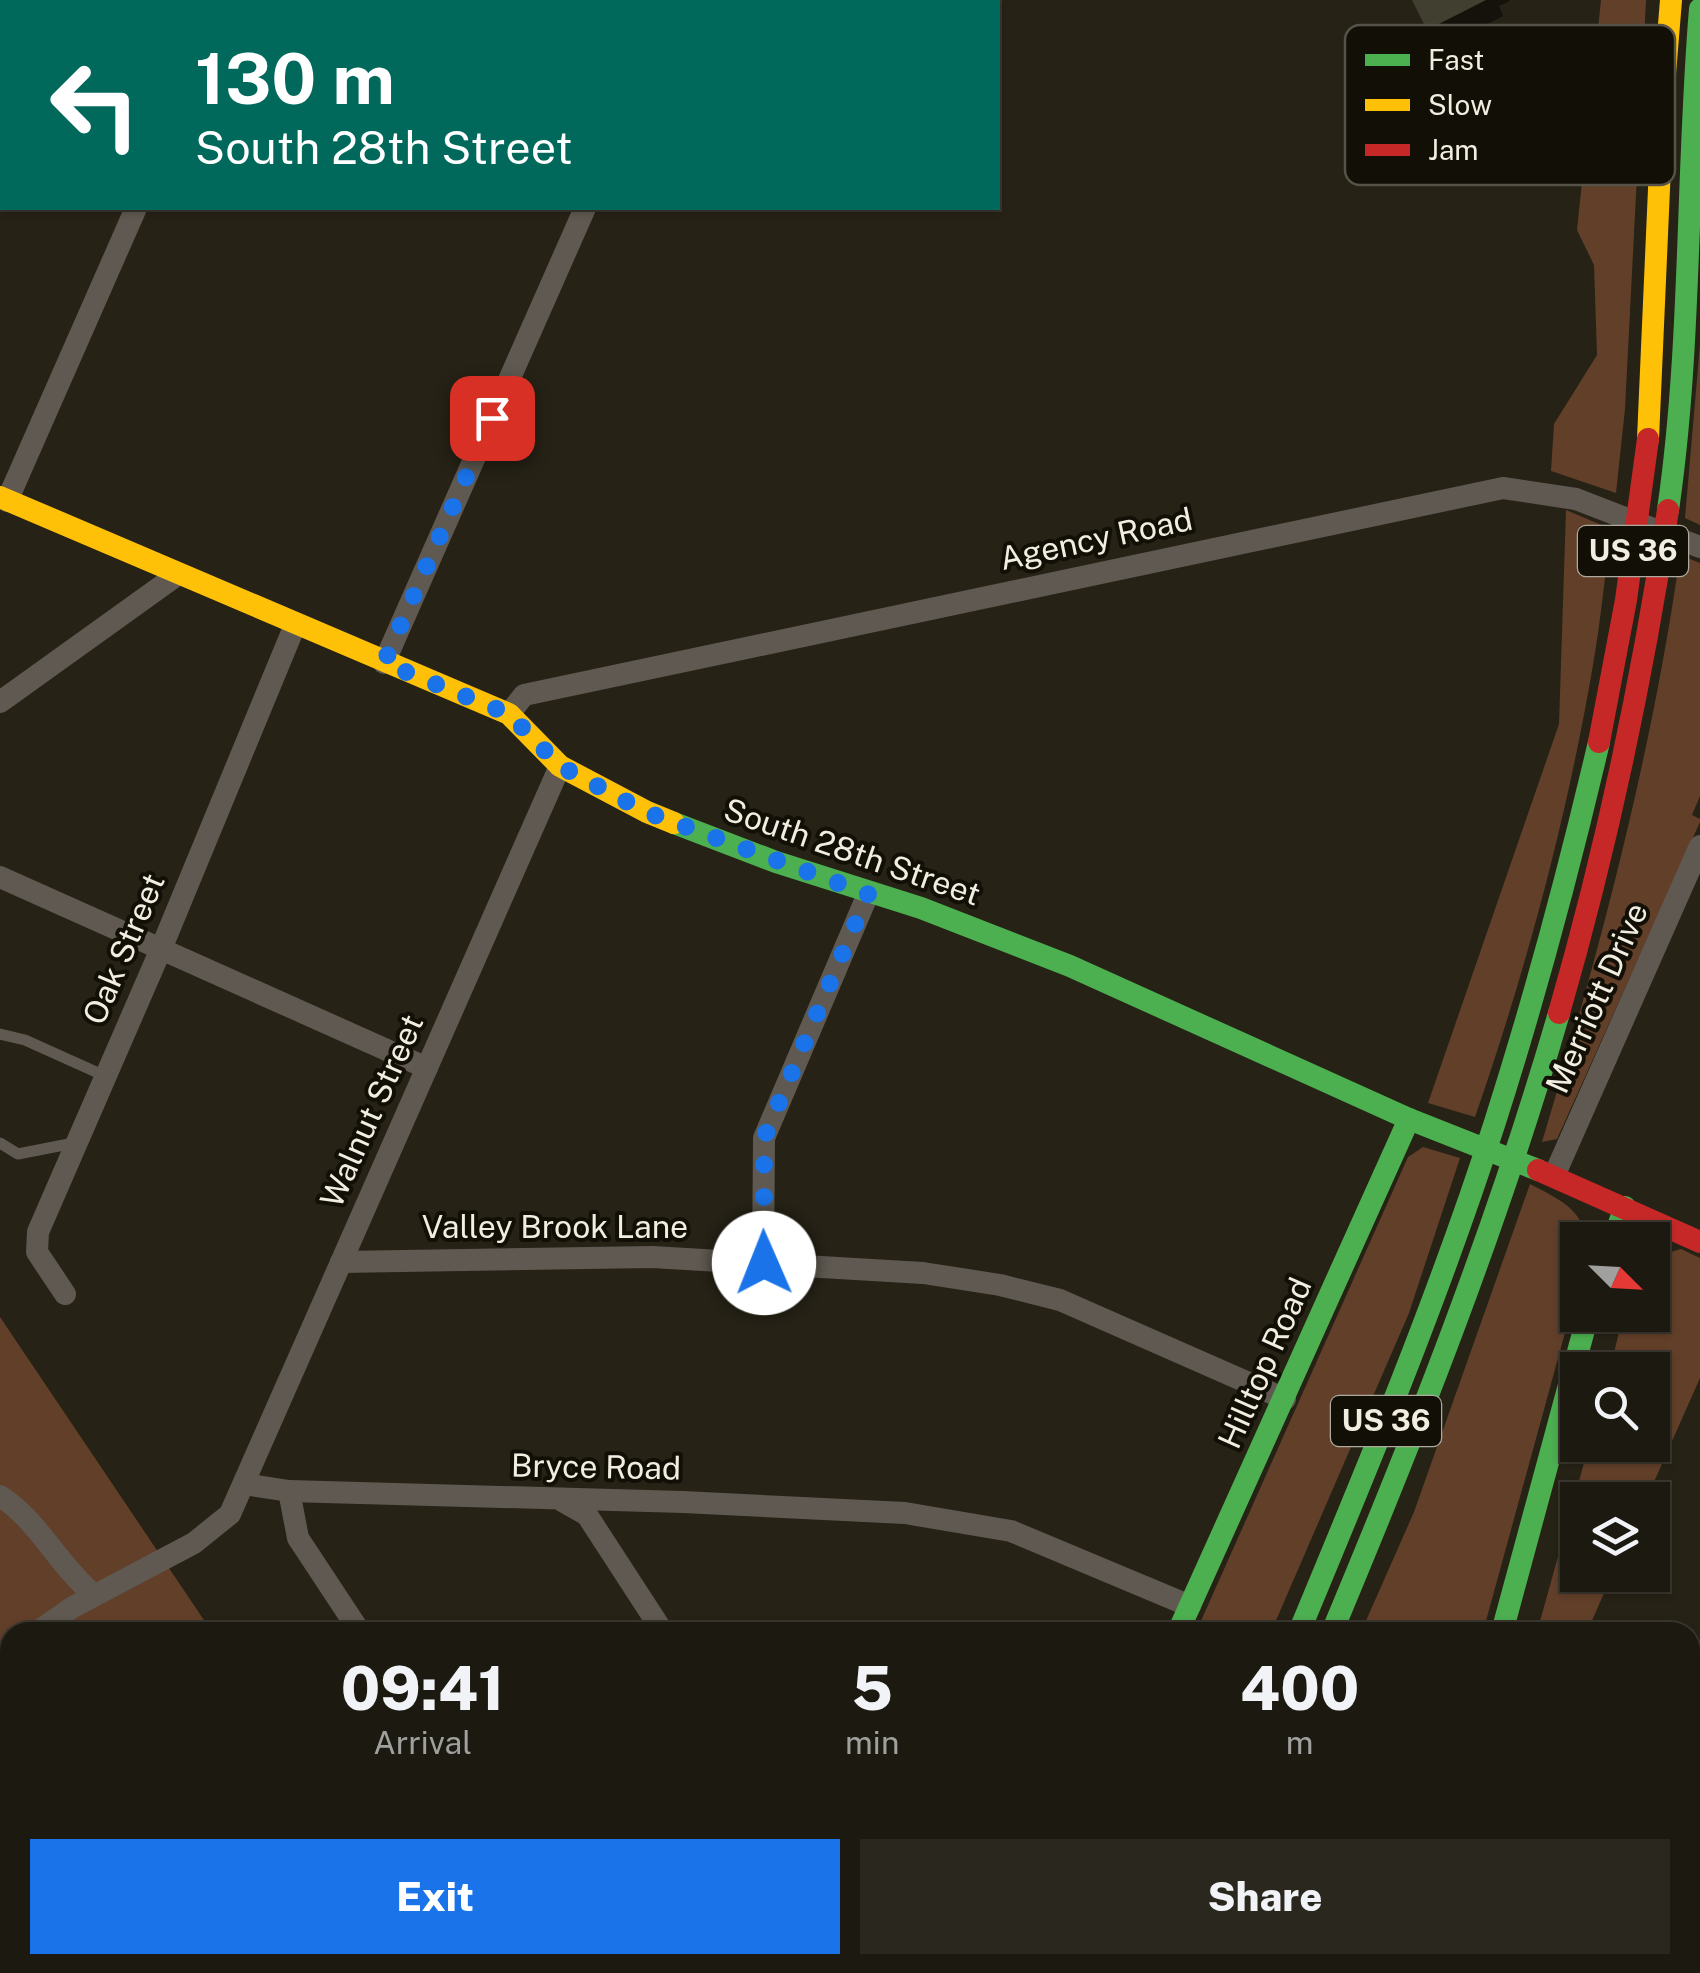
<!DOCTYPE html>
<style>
:root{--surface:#1c1a10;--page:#29271e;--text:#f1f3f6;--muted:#a0a19f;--line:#3a3830;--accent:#1a73e8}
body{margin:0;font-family:"Public Sans",sans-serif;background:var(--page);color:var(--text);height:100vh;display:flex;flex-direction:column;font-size:38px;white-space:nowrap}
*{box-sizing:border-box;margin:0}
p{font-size:32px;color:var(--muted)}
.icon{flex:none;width:55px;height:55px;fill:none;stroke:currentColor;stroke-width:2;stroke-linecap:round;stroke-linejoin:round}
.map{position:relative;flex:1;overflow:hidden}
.side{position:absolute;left:0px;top:1622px;width:1700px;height:352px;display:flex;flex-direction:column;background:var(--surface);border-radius:30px 30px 0 0;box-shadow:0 2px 8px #0004,0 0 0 2px var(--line)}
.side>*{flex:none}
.guide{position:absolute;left:0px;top:0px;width:1000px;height:210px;box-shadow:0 2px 8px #0004,0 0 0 2px var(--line);background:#00695c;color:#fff;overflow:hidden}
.needle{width:65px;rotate:114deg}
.fabs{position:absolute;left:1560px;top:1222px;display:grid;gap:20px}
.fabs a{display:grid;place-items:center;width:110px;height:110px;border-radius:0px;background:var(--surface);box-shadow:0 2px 8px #0004,0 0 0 2px var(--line);font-size:50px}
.pin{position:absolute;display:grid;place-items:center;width:85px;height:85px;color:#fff;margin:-42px;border-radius:20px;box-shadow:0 5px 15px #0006}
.me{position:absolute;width:110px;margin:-55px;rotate:359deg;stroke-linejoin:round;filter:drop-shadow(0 0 8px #0008)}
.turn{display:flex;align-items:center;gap:35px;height:210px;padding:0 30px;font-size:45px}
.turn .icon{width:130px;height:130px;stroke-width:2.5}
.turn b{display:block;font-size:70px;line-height:85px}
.eta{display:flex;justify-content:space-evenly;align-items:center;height:170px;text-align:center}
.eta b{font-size:60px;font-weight:800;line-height:70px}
.action{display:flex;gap:20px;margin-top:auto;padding:20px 30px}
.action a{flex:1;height:115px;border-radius:0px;background:var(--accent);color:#fff;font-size:40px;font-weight:800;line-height:115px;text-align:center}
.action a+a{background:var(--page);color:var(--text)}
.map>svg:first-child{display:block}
.built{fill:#332c10}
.green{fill:#623f29}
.forest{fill:#6a3814}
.shadow{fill:#0007}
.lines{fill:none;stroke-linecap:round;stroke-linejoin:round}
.stream{stroke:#244714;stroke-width:6}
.building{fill:#413f30}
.lane{stroke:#5f5951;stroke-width:11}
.street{stroke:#5f5951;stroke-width:22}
.fast{stroke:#4caf50;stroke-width:22}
.slow{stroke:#ffc107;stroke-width:22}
.jam{stroke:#c62828;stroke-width:22}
.route{stroke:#1a73e8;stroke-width:18;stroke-dasharray:0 32.4}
.labels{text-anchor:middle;stroke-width:8;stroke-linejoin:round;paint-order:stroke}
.shield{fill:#120f06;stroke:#aeaa9f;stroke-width:2.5}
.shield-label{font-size:30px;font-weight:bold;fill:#f1ede0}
.street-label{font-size:32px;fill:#f1ede0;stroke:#120f06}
.key{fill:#120f06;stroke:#555247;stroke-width:2.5}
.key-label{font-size:28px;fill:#f1ede0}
</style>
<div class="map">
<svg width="1700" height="1973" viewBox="0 0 1700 1973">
<rect width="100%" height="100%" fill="#262216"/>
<path class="built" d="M1690,1893l10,5v75h-185l3,-8h172z"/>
<g class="green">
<path d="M1601,0h45l-21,409 -9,84 -65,-22 3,-47 43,-69 -3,-90 -17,-35z"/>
<path d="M1700,344v181l-15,-7z"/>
<path d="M1566,510l45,19c-6,45 -10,91 -18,136 -26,153 -67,305 -118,452l-47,-14 131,-379z"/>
<path d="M1680,555l20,8v233l-8,19 8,4v3l-143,317 -15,3c58,-193 110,-388 138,-587z"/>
<path d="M1423,1147l37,11 -51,155 -138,319h-75l212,-475z"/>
<path d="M1530,1184c26,14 53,24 56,56h-8l-1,49 -94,343h-122l53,-120z"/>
<path d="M1681,1249l19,9v120l-54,122h-68v75h34l-25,57h-50l52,-187h63v-75h-42l13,-55h29l1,-58z"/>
<path d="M0,1317l212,315h-202v333h416l5,8h-431z"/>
<path d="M1049,1965h69l-4,8h-68z"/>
<path d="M1202,1965h184l-6,8h-182z"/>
<path d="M1425,1965h93l-3,8h-95z"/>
</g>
<g class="forest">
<path d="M0,1752l6,32 4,2v166l-10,-9z"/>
<path d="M18,1965h241l7,8h-245z"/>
</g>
<path class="shadow" d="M1415,0h94l1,1 -11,5 4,10 -57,29 -17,-17z"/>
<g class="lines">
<g class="stream">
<path d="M0,1841l10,2"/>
<path d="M105,1965l2,8"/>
</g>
</g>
<path class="building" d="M1412,0h74l-59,30z"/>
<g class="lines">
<g class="lane">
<path d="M490,0l6,2"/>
<path d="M0,1034l25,6 80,36"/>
<path d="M0,1143l18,11 56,-11"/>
</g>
<g class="street">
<path d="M676,2l1,-2"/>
<path d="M7,501l129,-293"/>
<path d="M384,663l201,-455"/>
<path d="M0,702l177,-127"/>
<path d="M509,714l15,-19 979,-207 73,11 124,48"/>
<path d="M0,877l427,191"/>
<path d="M1554,1176l146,-330"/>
<path d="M341,1262l311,-5 271,16 77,12 60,15 225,99"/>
<path d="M763,1263l1,-125 104,-244"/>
<path d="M65,1294l-28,-42 1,-20 123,-283 134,-324"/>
<path d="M244,1484l45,7 394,11 222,11 106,18 179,75"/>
<path d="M289,1491l9,47 62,94"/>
<path d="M0,1496c38,24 58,69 94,99"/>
<path d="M564,1502l23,13 76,117"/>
<path d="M37,1632l36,-25 121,-64 36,-29 330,-748"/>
<path d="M0,1658l10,-7"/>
<path d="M1690,1782l10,-22"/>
<path d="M716,1965l23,8"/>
<path d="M1022,1973l4,-8"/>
</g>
<g class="fast">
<path d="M1668,510c24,-165 18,-334 32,-501"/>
<path d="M674,823l102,39 145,46 149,58 339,153 129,51"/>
<path d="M1613,1240l12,-33"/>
<path d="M1178,1632l231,-513"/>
<path d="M1299,1632c70,-168 140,-336 196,-510 40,-125 74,-252 104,-380"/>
<path d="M1332,1632c85,-203 166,-408 227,-619"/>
<path d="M1502,1632l86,-317"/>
<path d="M1174,1973l4,-8"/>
<path d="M1403,1973l6,-8"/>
</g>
<g class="slow">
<path d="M1648,439l15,-341 8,-98"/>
<path d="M0,497l509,217 51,52 87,46 27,11"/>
<path d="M1142,1973l4,-8"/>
</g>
<g class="jam">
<path d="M1599,742l27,-142 22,-161"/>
<path d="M1559,1013c48,-166 83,-332 109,-503"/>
<path d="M1538,1170l162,72"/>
</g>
</g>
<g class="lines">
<path class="route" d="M492,418l-108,245 125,51 51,52 86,46 222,82 -104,244v125"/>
</g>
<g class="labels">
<g class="shield">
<rect x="1578" y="526" width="110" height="50" rx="8"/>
<rect x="1331" y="1396" width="110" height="50" rx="8"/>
</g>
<g class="shield-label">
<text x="1633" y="561">US 36</text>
<text x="1386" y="1431">US 36</text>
</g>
<g class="street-label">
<text transform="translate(1096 539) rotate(-12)" y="11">Agency Road</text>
<text transform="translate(852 852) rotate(19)" y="11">South 28th Street</text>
<text transform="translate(124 949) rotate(-67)" y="11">Oak Street</text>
<text transform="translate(1597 998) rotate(-66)" y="11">Merriott Drive</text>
<text transform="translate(372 1111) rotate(-66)" y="11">Walnut Street</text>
<text x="555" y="1238">Valley Brook Lane</text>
<text transform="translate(1265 1363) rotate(-66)" y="11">Hilltop Road</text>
<text transform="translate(596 1467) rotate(1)" y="11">Bryce Road</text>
</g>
</g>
<rect x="1345" y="25" width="330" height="160" rx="15" class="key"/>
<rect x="1365" y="54" width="45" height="12" fill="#4caf50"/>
<rect x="1365" y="99" width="45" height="12" fill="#ffc107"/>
<rect x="1365" y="144" width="45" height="12" fill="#c62828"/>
<g class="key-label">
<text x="1428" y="70">Fast</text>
<text x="1428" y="115">Slow</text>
<text x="1428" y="160">Jam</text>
</g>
</svg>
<div class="fabs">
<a><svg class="needle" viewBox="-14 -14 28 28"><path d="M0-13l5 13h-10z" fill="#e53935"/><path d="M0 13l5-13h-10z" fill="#a0a19f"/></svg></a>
<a><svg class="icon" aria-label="search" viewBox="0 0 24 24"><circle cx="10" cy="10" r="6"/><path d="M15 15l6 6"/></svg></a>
<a><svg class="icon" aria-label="layers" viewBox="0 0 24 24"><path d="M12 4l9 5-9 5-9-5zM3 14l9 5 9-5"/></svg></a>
</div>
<div class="pin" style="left:492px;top:418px;background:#d93025"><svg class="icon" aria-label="arrive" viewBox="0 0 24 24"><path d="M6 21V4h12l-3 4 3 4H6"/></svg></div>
<svg class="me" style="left:764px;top:1263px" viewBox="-20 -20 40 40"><circle r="19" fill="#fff"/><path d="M0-13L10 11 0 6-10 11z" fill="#1a73e8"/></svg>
<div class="guide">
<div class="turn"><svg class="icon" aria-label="left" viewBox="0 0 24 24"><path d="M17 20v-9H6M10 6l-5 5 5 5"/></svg><div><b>130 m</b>South 28th Street</div></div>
</div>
<section class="side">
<div class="eta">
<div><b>09:41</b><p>Arrival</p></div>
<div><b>5</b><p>min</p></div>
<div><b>400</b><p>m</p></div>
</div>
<div class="action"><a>Exit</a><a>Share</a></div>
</section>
</div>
